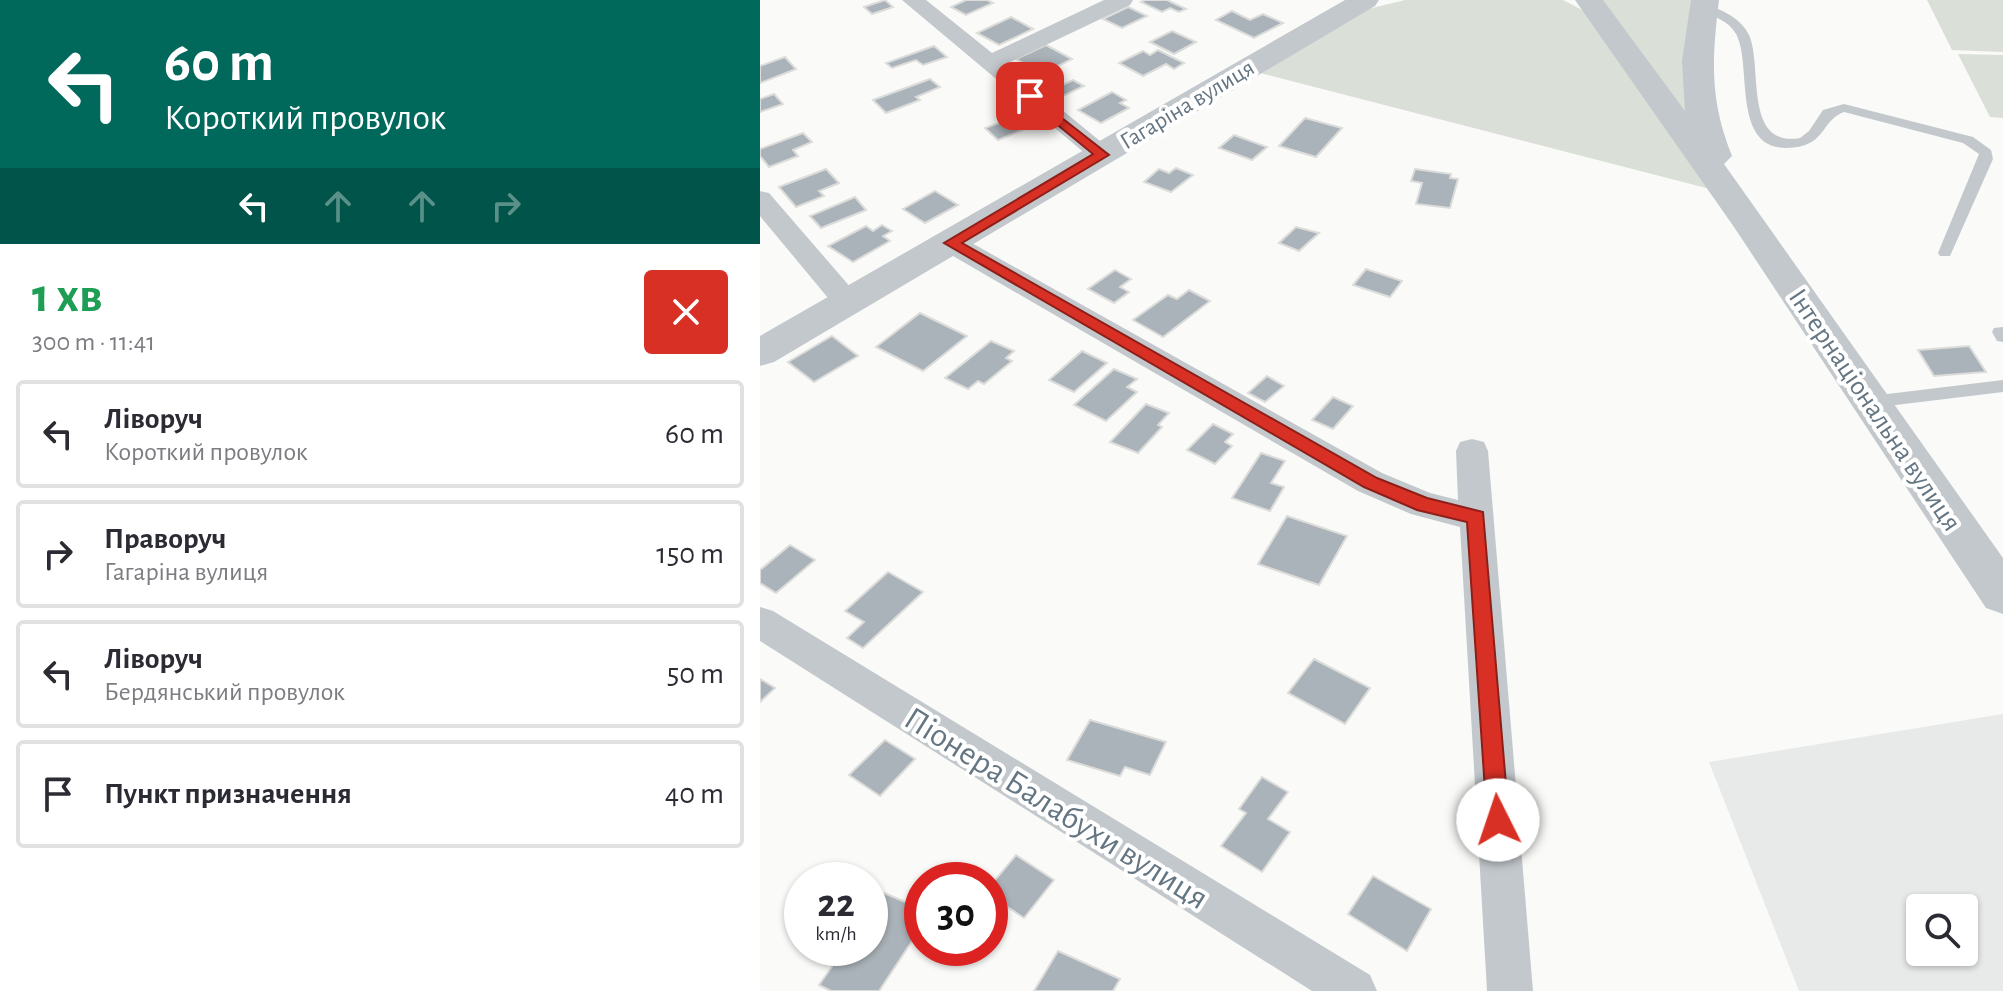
<!DOCTYPE html>
<html lang="uk">
<meta charset="utf-8">
<style>
:root{--surface:#fff;--page:#f7f7f7;--text:#2b2b33;--muted:#7c7c81;--line:#e1e1e2}
body{margin:0;font-family:"Alegreya Sans",sans-serif;background:var(--page);color:var(--text);height:100vh;display:flex;flex-direction:column;font-size:30px;white-space:nowrap}
*{box-sizing:border-box;margin:0}
p{font-size:26px;color:var(--muted)}
.icon{flex:none;width:44px;height:44px;fill:none;stroke:currentColor;stroke-width:2;stroke-linecap:round;stroke-linejoin:round}
.map{position:relative;flex:1;overflow:hidden}
.panel{display:flex;flex-direction:column;background:var(--surface);width:760px}
.panel>*{flex:none}
.banner{background:#00695c;color:#fff;overflow:hidden}
.controls{position:absolute;left:1146px;top:894px;display:grid;gap:16px}
.controls a{display:grid;place-items:center;width:72px;height:72px;border-radius:8px;background:var(--surface);box-shadow:0 2px 6px #0004;font-size:40px}
.speed{position:absolute;left:24px;top:862px;display:flex;gap:16px;font-size:40px;font-weight:700;text-align:center}
.speed>*{display:grid;place-content:center;width:104px;height:104px;border-radius:50%;background:var(--surface);box-shadow:0 2px 6px #0004;line-height:1}
.speed small{font-size:20px;font-weight:400}
.speed .limit{border:12px solid #d22;background:#fff;color:#111}
.pin{position:absolute;display:grid;place-items:center;width:68px;height:68px;color:#fff;margin:-34px;border-radius:16px;box-shadow:0 4px 12px #0006}
.me{position:absolute;width:88px;margin:-44px;rotate:356deg;stroke-linejoin:round;filter:drop-shadow(0 0 6px #0008)}
.turn{display:flex;align-items:center;gap:28px;height:168px;padding:0 32px;font-size:36px}
.turn .icon{width:104px;height:104px;stroke-width:2.5}
.turn b{display:block;font-size:56px;line-height:68px}
.lanes{display:flex;align-items:center;height:76px;padding:0 32px;background:#0003;justify-content:center;gap:40px;direction:ltr}
.lanes .off{opacity:.35}
.round{display:grid;place-items:center;flex:none;width:84px;height:84px;border-radius:8px;background:var(--page)}
.overview{display:flex;align-items:center;justify-content:space-between;height:136px;padding:0 32px}
h1{font-size:48px;font-weight:600;line-height:60px;color:#1e9e55}
ul{padding:0;list-style:none}
li{display:flex;align-items:center;gap:24px;height:108px;margin:0 16px 12px;padding:0 16px;border:4px solid var(--line);border-radius:8px}
li div{flex:1}
li b{display:block;font-size:30px}
li em{font-style:normal}
main{display:flex;flex:1;min-height:0}
.map>svg:first-child{display:block}
.built{fill:#e8e9e9;fill-rule:evenodd}
.green{fill:#dadfd7}
.building{fill:#aab3b9;stroke:#dcdcda;stroke-width:2}
.lines{fill:none;stroke-linecap:round;stroke-linejoin:round}
.service{fill:#c3c8cc;fill-rule:evenodd}
.minor{fill:#c3c8cc;fill-rule:evenodd}
.tertiary{fill:#c3c8cc;fill-rule:evenodd}
.route{fill:#d93025;stroke:#8d1f18;stroke-width:2}
.labels{text-anchor:middle;stroke-width:8;stroke-linejoin:round;paint-order:stroke}
.far-street-label{font-size:24px;fill:#657683;stroke:#fff}
.street-label{font-size:28px;fill:#657683;stroke:#fff}
.near-street-label{font-size:34px;fill:#657683;stroke:#fff}
</style>
<main>
<section class="panel">
<div class="banner">
<div class="turn"><svg class="icon" aria-label="left" viewBox="0 0 24 24"><path d="M17 20v-9H6M10 6l-5 5 5 5"/></svg><div><b>60 m</b>Короткий провулок</div></div>
<div class="lanes"><svg class="icon" aria-label="left" viewBox="0 0 24 24"><path d="M17 20v-9H6M10 6l-5 5 5 5"/></svg><svg class="icon off" aria-label="ahead" viewBox="0 0 24 24"><path d="M12 20V5M6 11l6-6 6 6"/></svg><svg class="icon off" aria-label="ahead" viewBox="0 0 24 24"><path d="M12 20V5M6 11l6-6 6 6"/></svg><svg class="icon off" aria-label="right" viewBox="0 0 24 24"><path d="M7 20v-9h11M14 6l5 5-5 5"/></svg></div>
</div>
<div class="overview"><div><h1>1 хв</h1><p>300 m · 11:41</p></div><a class="round" style="background:#d93025;color:#fff"><svg class="icon" aria-label="close" viewBox="0 0 24 24"><path d="M6 6l12 12M18 6L6 18"/></svg></a></div>
<ul>
<li><svg class="icon" aria-label="left" viewBox="0 0 24 24"><path d="M17 20v-9H6M10 6l-5 5 5 5"/></svg><div><b>Ліворуч</b><p>Короткий провулок</p></div><em>60 m</em></li>
<li><svg class="icon" aria-label="right" viewBox="0 0 24 24"><path d="M7 20v-9h11M14 6l5 5-5 5"/></svg><div><b>Праворуч</b><p>Гагаріна вулиця</p></div><em>150 m</em></li>
<li><svg class="icon" aria-label="left" viewBox="0 0 24 24"><path d="M17 20v-9H6M10 6l-5 5 5 5"/></svg><div><b>Ліворуч</b><p>Бердянський провулок</p></div><em>50 m</em></li>
<li><svg class="icon" aria-label="arrive" viewBox="0 0 24 24"><path d="M6 21V4h12l-3 4 3 4H6"/></svg><div><b>Пункт призначення</b></div><em>40 m</em></li>
</ul>
</section>
<div class="map">
<svg width="1243" height="991" viewBox="0 0 1243 991">
<rect width="100%" height="100%" fill="#fafaf8"/>
<path class="built" d="M1243,714v277h-204l-90,-229zM1160,908h44v44h-44z"/>
<g class="green">
<path d="M645,0h158l25,13 126,177 -458,-118 100,-60z"/>
<path d="M838,0h96l3,129z"/>
<path d="M1167,0h76v52l-51,-2z"/>
<path d="M1198,54l45,1v63l-13,-1z"/>
</g>
<g class="building">
<path d="M125,0l8,7 -21,7 -8,-7z"/>
<path d="M206,0h21l6,3 -27,12 -15,-8z"/>
<path d="M385,0h22l19,9 -7,3 -9,-4 -8,4 -21,-10z"/>
<path d="M368,7l19,9 -25,12 -19,-9z"/>
<path d="M472,11l18,9 13,-6 20,9 -29,15 -38,-18z"/>
<path d="M251,17l22,12 -34,16 -22,-12z"/>
<path d="M412,31l24,11 -22,12 -24,-12z"/>
<path d="M286,45l26,14 -22,11 -8,-5 -8,4 -18,-10z"/>
<path d="M174,46l13,11 -24,8 -7,-5 -24,8 -6,-5z"/>
<path d="M398,50l26,13 -10,6 -8,-5 -23,12 -24,-13 24,-12 7,4z"/>
<path d="M25,57l11,12 -36,14v-17z"/>
<path d="M170,79l10,8 -24,10 4,3 -34,13 -13,-13z"/>
<path d="M313,80l11,6 -25,12 -11,-6z"/>
<path d="M352,92l14,8 -6,3 9,5 -28,15 -23,-13z"/>
<path d="M14,94l9,10 -23,8v-13z"/>
<path d="M252,118l13,11 -27,11 -13,-12z"/>
<path d="M545,118l37,10 -26,29 -37,-11z"/>
<path d="M43,133l9,9 -19,8 5,6 -29,11 -9,-11v-7z"/>
<path d="M474,135l33,12 -15,13 -33,-12z"/>
<path d="M416,168l17,7 -22,17 -27,-10 15,-13 10,4z"/>
<path d="M66,169l13,14 -20,8 5,5 -28,11 -17,-20z"/>
<path d="M655,169l36,5 -1,4 8,1 -8,29 -34,-4 6,-21 -11,-2z"/>
<path d="M175,191l23,14 -33,18 -22,-14z"/>
<path d="M95,197l11,13 -45,18 -11,-12z"/>
<path d="M122,225l10,6 -9,5 7,5 -37,21 -25,-16 38,-20 7,5z"/>
<path d="M536,227l23,6 -20,18 -20,-8z"/>
<path d="M606,269l36,12 -12,16 -37,-12z"/>
<path d="M355,270l16,9 -11,8 9,5 -15,11 -26,-14z"/>
<path d="M429,290l21,11 -47,36 -30,-17 35,-25 9,4z"/>
<path d="M160,313l47,23 -44,35 -47,-24z"/>
<path d="M72,336l26,20 -44,26 -26,-20z"/>
<path d="M231,341l23,10 -8,7 6,3 -28,23 -6,-3 -10,8 -23,-11z"/>
<path d="M1209,346l17,26 -52,4 -16,-26z"/>
<path d="M322,351l25,12 -33,29 -25,-12z"/>
<path d="M354,369l23,10 -10,8 10,5 -31,29 -32,-16z"/>
<path d="M507,376l17,10 -19,16 -17,-9z"/>
<path d="M573,397l20,9 -20,23 -21,-9z"/>
<path d="M386,404l23,9 -11,12 4,2 -24,26 -28,-11z"/>
<path d="M453,424l20,10 -8,8 7,4 -17,18 -28,-14z"/>
<path d="M501,453l24,8 -14,22 13,4 -14,24 -38,-13z"/>
<path d="M527,516l60,20 -28,49 -61,-21z"/>
<path d="M30,545l25,15 -39,33 -16,-10v-13z"/>
<path d="M128,572l35,20 -60,56 -16,-10 17,-16 -19,-11z"/>
<path d="M554,659l56,29 -25,36 -57,-31z"/>
<path d="M0,679l15,9 -15,14z"/>
<path d="M330,720l76,22 -16,33 -25,-8 -5,9 -53,-16z"/>
<path d="M125,740l30,19 -35,37 -31,-21z"/>
<path d="M502,777l26,15 -20,27 22,13 -28,40 -41,-26 25,-33 -7,-4z"/>
<path d="M256,855l38,25 -30,38 -34,-23v-9z"/>
<path d="M613,876l58,33 -24,42 -59,-37z"/>
<path d="M124,893l38,16v17l-43,65h-48l-12,-6 26,-37h25v-36z"/>
<path d="M298,951l62,28 -7,12h-79z"/>
</g>
<g class="lines">
<g class="service">
<path d="M944,4c17,5 37,14 45,31 14,31 -6,113 51,103l9,-7 14,-21 21,-6 129,33 18,13 2,9 -43,97h-10l-2,-3 41,-99 -16,-11 -119,-31c-20,7 -19,28 -42,34 -75,17 -48,-80 -66,-112 -7,-13 -23,-18 -36,-24l-2,-2z"/>
<path d="M1243,327v15l-6,-1 -5,-9 2,-4z"/>
<path d="M1243,380v12l-132,16 -8,-6 8,-6z"/>
</g>
<g class="minor">
<path d="M142,0h24l66,53 112,-53h29l-3,5 -124,59 105,86 4,5 -4,5h-18z"/>
<path d="M0,191l9,2 89,103 5,7 -5,7 -10,3 -10,-3 -78,-94z"/>
<path d="M191,234l10,3 421,236 48,20 28,7 -2,-49 4,-9 12,-3 12,3 4,9 45,540h-46l-27,-464 -49,-13 -53,-23 -417,-242 -4,-6 4,-6z"/>
<path d="M0,607l13,4 597,364 7,16h-65l-552,-350z"/>
</g>
<g class="tertiary">
<path d="M585,0h34l-4,6 -601,356 -14,4v-30z"/>
<path d="M815,0h28l82,111 -3,-50 9,-61h28c-7,59 -10,99 13,156l-8,8 279,394v56l-17,-6 -252,-381z"/>
</g>
</g>
<path class="route" d="M270,93l79,62 -147,88 415,235 50,20 56,14 26,308 -3,8 -8,3 -8,-3 -3,-8 -20,-298 -50,-12 -53,-23 -420,-244 149,-89 -67,-55v-5z"/>
<g class="labels">
<g class="far-street-label">
<text transform="translate(427 104) rotate(-31)" y="8">Гагаріна вулиця</text>
</g>
<g class="street-label">
<text transform="translate(1116 409) rotate(56)" y="10">Інтернаціональна вулиця</text>
</g>
<g class="near-street-label">
<text transform="translate(297 807) rotate(32)" y="12">Піонера Балабухи вулиця</text>
</g>
</g>
</svg>
<div class="controls">
<a><svg class="icon" aria-label="search" viewBox="0 0 24 24"><circle cx="10" cy="10" r="6"/><path d="M15 15l6 6"/></svg></a>
</div>
<div class="speed"><div>22<small>km/h</small></div><div class="limit">30</div></div>
<div class="pin" style="left:270px;top:96px;background:#d93025"><svg class="icon" aria-label="arrive" viewBox="0 0 24 24"><path d="M6 21V4h12l-3 4 3 4H6"/></svg></div>
<svg class="me" style="left:738px;top:820px" viewBox="-20 -20 40 40"><circle r="19" fill="#fff"/><path d="M0-13L10 11 0 6-10 11z" fill="#d93025"/></svg>
</div>
</main>
